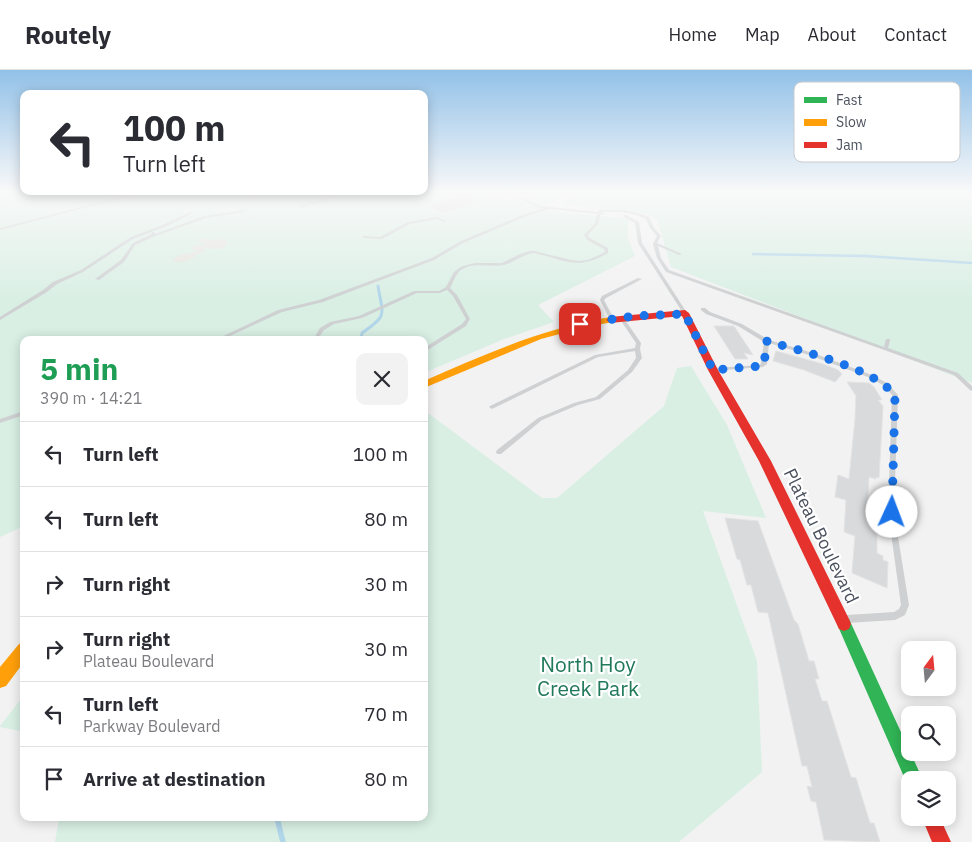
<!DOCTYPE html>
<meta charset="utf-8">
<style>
:root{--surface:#fff;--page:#f2f2f3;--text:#2b2b33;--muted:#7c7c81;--line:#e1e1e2}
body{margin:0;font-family:"IBM Plex Sans",sans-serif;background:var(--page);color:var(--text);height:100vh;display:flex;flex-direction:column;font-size:19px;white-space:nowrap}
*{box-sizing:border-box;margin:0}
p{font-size:16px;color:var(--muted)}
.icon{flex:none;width:28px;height:28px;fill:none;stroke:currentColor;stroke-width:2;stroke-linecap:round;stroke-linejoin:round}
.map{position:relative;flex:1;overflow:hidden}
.sheet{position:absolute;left:20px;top:266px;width:408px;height:485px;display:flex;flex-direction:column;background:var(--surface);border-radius:10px;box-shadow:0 2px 12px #0003}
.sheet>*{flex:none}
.banner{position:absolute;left:20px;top:20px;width:408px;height:105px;border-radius:10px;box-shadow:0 2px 12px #0003;background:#fff;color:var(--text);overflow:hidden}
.needle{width:32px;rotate:16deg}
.controls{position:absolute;left:901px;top:571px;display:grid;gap:10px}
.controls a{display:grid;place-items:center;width:55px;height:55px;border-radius:10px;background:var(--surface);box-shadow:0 2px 12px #0003;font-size:25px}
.pin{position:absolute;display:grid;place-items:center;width:42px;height:42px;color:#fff;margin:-21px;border-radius:10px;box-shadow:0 2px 8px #0006}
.me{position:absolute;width:55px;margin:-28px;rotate:2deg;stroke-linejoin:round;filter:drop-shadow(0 0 4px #0008)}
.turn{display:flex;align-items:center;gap:18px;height:105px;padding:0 20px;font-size:22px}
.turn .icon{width:65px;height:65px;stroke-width:2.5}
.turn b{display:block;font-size:35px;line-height:42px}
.round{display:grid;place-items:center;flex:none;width:52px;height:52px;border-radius:10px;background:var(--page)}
.headline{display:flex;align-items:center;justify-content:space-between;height:85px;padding:0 20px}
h1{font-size:30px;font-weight:700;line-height:38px;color:#1e9e55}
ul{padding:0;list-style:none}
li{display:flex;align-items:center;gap:15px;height:65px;padding:0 20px;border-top:1px solid var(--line)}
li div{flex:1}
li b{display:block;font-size:19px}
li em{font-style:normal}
header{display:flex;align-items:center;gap:30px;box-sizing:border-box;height:70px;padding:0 25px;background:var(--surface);border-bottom:1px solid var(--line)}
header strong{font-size:24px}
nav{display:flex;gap:28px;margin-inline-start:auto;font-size:18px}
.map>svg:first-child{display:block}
.green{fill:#d9efe4}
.sand{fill:#e5e4df}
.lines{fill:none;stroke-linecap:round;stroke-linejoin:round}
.stream-far2{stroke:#b1d5e9;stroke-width:2.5}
.stream-far1{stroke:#b1d5e9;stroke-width:3}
.stream{stroke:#b1d5e9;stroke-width:5.5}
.building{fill:#d9dadc;stroke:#e3e3e4}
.lane{fill:#ced0d2;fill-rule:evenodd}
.fast{fill:#30b455;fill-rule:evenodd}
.slow{fill:#ff9f0a;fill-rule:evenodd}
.jam{fill:#e5322d;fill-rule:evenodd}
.route{stroke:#1a73e8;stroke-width:9;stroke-dasharray:0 16.2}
.labels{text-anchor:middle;stroke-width:4.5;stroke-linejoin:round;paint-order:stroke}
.street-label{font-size:18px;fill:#4a515d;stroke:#fff}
.near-park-label{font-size:21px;fill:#20795a;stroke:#fff}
.key{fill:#fff;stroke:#c9cbce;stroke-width:1}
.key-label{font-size:14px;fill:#4a515d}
</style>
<header>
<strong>Routely</strong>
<nav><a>Home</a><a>Map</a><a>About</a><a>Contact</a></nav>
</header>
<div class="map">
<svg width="972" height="772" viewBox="0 0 972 772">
<rect width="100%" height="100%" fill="#f2f2f2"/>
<g class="green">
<path d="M0,122h482l-5,3 40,5 36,11 75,8v19l7,18 -97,49 16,17 -50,17 -80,34v-33h-400v186l-24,11z"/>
<path d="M509,122h71l-34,13z"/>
<path d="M585,122h387v191l-301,-116 -14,-47 -9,-6 -86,-10 4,-5z"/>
<path d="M691,296l36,59 39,93 -63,-7 54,150 5,111 -83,70h-624l4,-24h365v-408l118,88h15l107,-92 13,-38z"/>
<path d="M24,625v37l-24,-5v-1z"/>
</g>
<path class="sand" d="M203,168l7,2 16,-1 1,6 -8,4 -15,-1 1,3 -9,4 -1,2c-5,4 -16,7 -22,4 2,-7 16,-8 23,-9l1,-1 -5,-2 1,-3 14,-2 -9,-2z"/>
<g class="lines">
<path class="stream-far2" d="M753,184l113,2 106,7"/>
<path class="stream-far1" d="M361,270l1,-7c26,-18 21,-17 16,-47"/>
<path class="stream" d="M277,748l6,24"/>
</g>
<g class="building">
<path d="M463,125l15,6 -34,12 -15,-7z"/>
<path d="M714,256h20l19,29 -9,-2 4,6h-13z"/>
<path d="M776,281l47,13 15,6 4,4 -7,8 -31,-12 -24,-7 -7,-2z"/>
<path d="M847,312l22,1 5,4 8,13h-4l5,6 -4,72 -3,-1v2l-7,-2 -2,39 6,2 -1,4 5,2v29l6,3v4l5,2 -1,26 -35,-15 3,-37 -11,-4 2,-32 -11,-3 3,-22 11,4 6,-60 1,-23z"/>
<path d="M725,448l33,3 36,99 4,4 11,37h5l5,18h-4l7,22h5l24,76 5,1 14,45h4l6,19 -56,-2 -8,-38 -5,-1 -4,-15 5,1 -5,-21h-5l-34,-153 -10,-1 -7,-27h-4l-7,-25 -3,-1z"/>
</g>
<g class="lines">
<g class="lane">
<path d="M139,122h6l-145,38v-2z"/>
<path d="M503,122h5l34,14 55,6 2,-2c17,-1 35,0 50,7l5,11 7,8 -4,7 25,11 -3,1 -21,-9 3,12 8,12 215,77 2,-8h4v1l-2,8 70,25 14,13v5l-2,-1 -16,-15 -288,-103 -9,-14 -4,-14 4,-8 -7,-8 -4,-9c-14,-7 -30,-8 -45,-7l4,2 -5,1 -1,8 -11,12 2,3 18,10v5c-31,18 -42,7 -74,0 -11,1 -19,9 -30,12 -14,3 -35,-5 -46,8 -4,5 -5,10 -8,15l7,7 13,24 -4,7 -40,25h-2v-3l38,-24 4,-5 -13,-23 -6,-6 -7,3h-23l-55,25 -28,6 -10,6 -7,10h-4l7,-12 10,-6 29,-6 55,-25h25l7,-4 8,-15 5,-4 4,-2 12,-3h27l18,-9 10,-3h4l37,9 8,1 8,-1 8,-3 10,-5 -1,-3 -17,-9 -3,-5 11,-12 2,-9 -48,-5 -22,7 -64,27 -29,17 -111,42 -41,10 -61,28h-6l63,-30 41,-10 113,-42 29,-17 64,-27 19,-6h-4z"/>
<path d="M333,126l3,1 -35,11 -3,-1z"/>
<path d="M244,140h1v2l-39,6 -53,19 -18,8 -11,17 -25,18 -4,-1 26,-19 12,-17 17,-8 2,-3h2l1,2 49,-18z"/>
<path d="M190,142l3,1 -26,13 -34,13 -50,33 -26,12 -10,8 -47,28v-3l43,-27 10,-8 28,-12 50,-33 34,-13z"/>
<path d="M624,145h2l13,7 3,21 45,70v1h-4v-1l-45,-70 -3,-20 -11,-6z"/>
<path d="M437,147l9,4 -2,1 -7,-3 -27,5 -28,15 -18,-1 -2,-1 2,-1 16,1 28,-15z"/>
<path d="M638,208l4,1 -36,19 -2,2 10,19v1h-4l-10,-20 2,-4z"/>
<path d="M701,238h4l5,4 32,12 27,16 44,13 59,22 15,8 10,11 1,1 -4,117 15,93 -4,10 -10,5 -48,3 -3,-1 -1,-3 1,-3 3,-1 47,-3 5,-3 2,-4 -13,-93 4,-117 -9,-10 -15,-8 -59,-22 -40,-12 -2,21 -4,3 -51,4 -1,-1 3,-2 46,-3 1,-2 3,-21 -26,-16 -32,-12 -5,-4z"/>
<path d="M619,247h4l18,26 -1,6 2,9 -10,14 -32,27 -22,6 -36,15 -41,34h-4l-1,-2 1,-2 41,-32 36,-15 22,-6 32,-27 8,-12 -1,-7 -37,6 -104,51 -2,1 -3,-2 1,-1 105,-51 40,-7 1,-5 -17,-25z"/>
<path d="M24,341v4l-24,8v-4z"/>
</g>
<path class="fast" d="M844,547l5,2 74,161h-13v7l-2,-1 -71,-162 2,-5z"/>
<g class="slow">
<path d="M610,247l3,1v4l-27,5 -45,12 -117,49v-7c61,-27 120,-53 186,-64z"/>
<path d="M24,572v20l-18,24 -6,2v-21l19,-23z"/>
</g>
<g class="jam">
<path d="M685,240l4,3 29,57 53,91 78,158 2,5 -2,5 -5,2 -5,-2 -80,-168 -51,-91 -26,-54 -72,7 -4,-3 4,-3z"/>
<path d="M922,748h18l11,24h-19z"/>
</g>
</g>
<linearGradient id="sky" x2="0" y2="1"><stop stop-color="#92c1e8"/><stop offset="0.53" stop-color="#f9f9f9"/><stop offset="1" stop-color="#f9f9f9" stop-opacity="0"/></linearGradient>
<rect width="972" height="230" fill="url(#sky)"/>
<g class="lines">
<path class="route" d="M580,254l54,-8 51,-2 28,56 48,-4 3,-2 3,-23c33,10 109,27 128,55l-3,116"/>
</g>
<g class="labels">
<g class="street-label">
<text transform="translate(821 466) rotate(64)" y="6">Plateau Boulevard</text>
</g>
<g class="near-park-label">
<text x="588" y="602">North Hoy<tspan x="588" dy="24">Creek Park</tspan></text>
</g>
</g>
<rect x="794" y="12" width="166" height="80" rx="8" class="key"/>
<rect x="804" y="27" width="23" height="6" fill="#30b455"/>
<rect x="804" y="49" width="23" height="7" fill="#ff9f0a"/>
<rect x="804" y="72" width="23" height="6" fill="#e5322d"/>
<g class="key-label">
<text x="836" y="35">Fast</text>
<text x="836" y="57">Slow</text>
<text x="836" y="80">Jam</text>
</g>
</svg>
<div class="controls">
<a><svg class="needle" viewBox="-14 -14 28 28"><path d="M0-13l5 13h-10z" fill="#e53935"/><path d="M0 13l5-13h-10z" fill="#7c7c81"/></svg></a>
<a><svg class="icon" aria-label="search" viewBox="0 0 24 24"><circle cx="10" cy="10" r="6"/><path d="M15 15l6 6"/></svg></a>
<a><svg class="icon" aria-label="layers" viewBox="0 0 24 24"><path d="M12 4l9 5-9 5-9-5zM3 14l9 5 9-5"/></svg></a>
</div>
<div class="pin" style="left:580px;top:254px;background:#d93025"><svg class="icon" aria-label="arrive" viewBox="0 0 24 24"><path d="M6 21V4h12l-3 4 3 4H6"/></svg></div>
<svg class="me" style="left:892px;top:442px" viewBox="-20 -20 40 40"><circle r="19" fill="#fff"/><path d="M0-13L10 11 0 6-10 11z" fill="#1a73e8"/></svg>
<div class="banner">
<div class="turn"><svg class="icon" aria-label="left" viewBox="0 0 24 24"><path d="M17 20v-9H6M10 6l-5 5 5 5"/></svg><div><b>100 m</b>Turn left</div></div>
</div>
<section class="sheet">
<div class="headline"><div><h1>5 min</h1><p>390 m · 14:21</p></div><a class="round"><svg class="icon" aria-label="close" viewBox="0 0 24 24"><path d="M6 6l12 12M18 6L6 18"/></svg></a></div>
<ul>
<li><svg class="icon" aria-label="left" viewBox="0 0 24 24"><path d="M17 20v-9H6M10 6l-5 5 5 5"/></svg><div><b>Turn left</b></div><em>100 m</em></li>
<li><svg class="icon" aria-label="left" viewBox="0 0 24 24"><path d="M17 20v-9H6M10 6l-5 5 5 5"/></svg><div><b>Turn left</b></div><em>80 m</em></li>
<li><svg class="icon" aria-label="right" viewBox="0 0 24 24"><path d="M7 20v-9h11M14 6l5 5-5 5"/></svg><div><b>Turn right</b></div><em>30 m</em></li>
<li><svg class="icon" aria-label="right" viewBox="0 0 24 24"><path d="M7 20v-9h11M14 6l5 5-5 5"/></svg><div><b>Turn right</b><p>Plateau Boulevard</p></div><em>30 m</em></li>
<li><svg class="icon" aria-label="left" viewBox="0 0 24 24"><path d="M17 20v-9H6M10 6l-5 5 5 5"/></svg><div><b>Turn left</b><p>Parkway Boulevard</p></div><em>70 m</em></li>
<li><svg class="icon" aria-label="arrive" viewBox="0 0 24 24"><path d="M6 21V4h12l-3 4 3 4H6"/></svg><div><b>Arrive at destination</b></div><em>80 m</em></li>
</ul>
</section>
</div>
